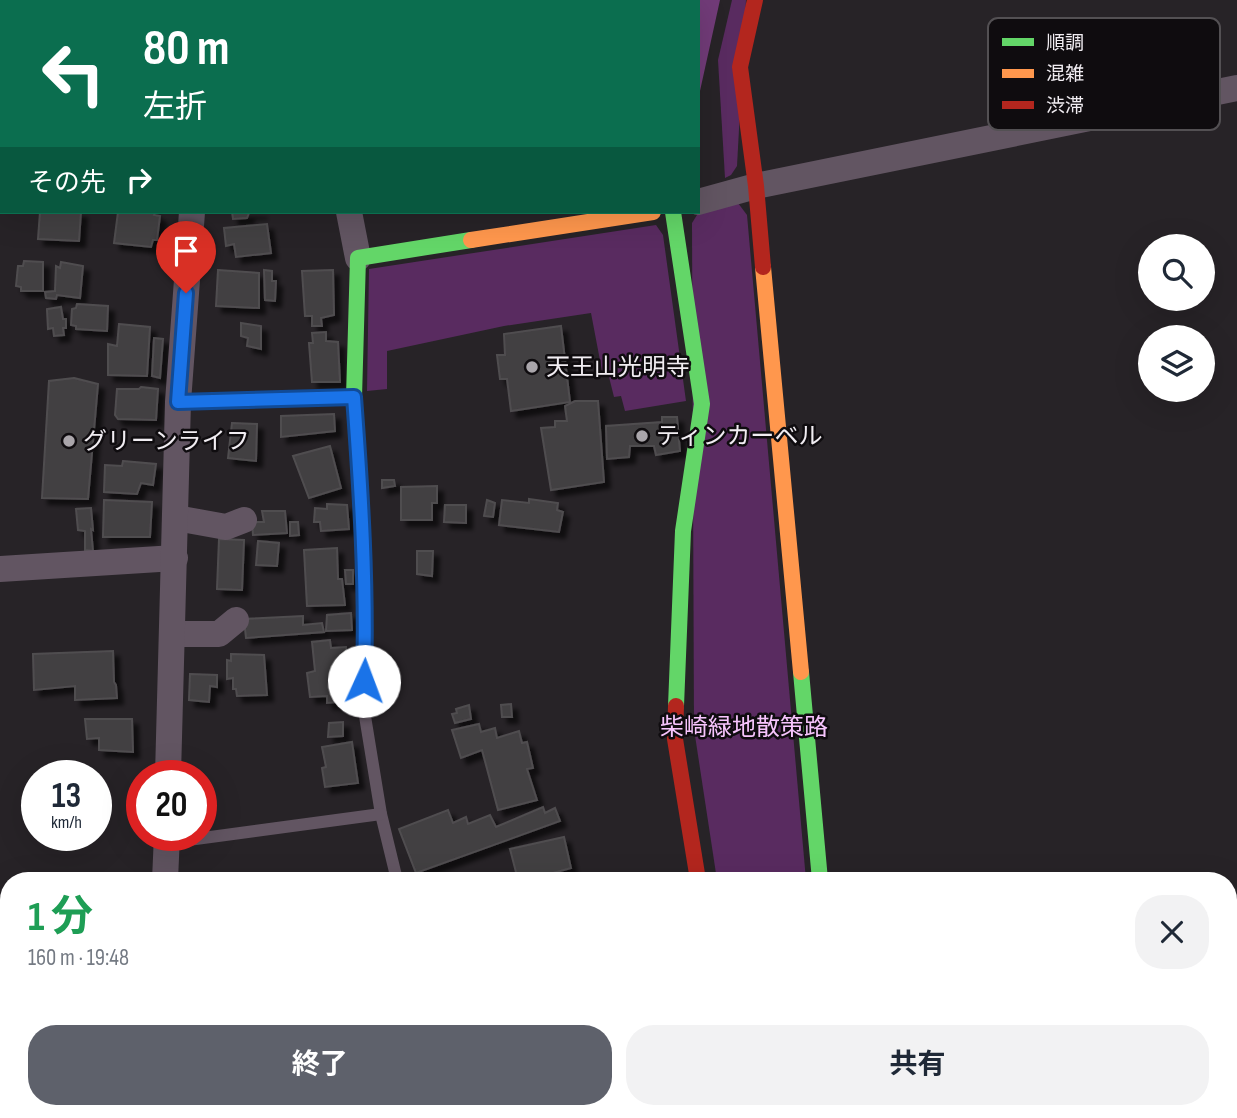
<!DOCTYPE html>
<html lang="ja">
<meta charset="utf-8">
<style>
:root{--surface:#fff;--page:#f2f2f3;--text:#1f2937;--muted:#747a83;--accent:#5e616b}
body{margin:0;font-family:"Sofia Sans Condensed","Noto Sans JP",sans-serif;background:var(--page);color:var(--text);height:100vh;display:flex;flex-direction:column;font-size:26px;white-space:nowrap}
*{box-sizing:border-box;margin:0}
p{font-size:23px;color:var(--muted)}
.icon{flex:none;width:38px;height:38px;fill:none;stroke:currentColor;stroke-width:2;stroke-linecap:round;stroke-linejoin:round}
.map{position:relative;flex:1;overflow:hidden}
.sheet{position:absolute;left:0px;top:872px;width:1237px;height:247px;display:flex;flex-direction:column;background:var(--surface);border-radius:28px 28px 0 0;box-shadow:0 7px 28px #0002}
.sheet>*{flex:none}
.banner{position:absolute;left:0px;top:0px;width:700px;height:214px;box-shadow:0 7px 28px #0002;background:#0b6e4f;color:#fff;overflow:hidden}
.buttons{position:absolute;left:1138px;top:234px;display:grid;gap:14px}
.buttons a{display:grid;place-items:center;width:77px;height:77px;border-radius:50%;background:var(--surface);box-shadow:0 7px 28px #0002;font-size:35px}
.speed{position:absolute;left:21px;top:760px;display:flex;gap:14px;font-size:35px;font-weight:700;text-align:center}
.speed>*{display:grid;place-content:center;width:91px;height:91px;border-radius:50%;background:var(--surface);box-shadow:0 7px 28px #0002;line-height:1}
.speed small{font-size:18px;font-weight:400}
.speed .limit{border:10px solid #d22;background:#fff;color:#111}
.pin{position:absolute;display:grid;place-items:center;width:60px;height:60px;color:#fff;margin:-72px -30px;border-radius:50% 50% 50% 0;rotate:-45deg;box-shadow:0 0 7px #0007}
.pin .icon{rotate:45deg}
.me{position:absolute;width:77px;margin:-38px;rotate:2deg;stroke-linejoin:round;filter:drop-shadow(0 0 5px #0008)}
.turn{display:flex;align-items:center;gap:24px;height:147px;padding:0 28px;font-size:32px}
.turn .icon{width:91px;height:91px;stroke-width:2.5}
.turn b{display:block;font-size:49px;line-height:60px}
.then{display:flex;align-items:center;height:66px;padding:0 28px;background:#0003;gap:14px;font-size:26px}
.round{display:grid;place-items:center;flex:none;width:74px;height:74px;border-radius:28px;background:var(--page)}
.summary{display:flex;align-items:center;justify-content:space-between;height:119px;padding:0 28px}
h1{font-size:42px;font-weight:700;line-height:52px;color:#1e9e55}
.cta{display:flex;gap:14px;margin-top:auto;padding:14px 28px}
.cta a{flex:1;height:80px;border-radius:28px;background:var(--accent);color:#fff;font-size:28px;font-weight:700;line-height:80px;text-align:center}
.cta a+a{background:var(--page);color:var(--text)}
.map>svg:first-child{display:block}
.green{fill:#592b60}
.forest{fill:#713b78}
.building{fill:#423f42;stroke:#504d50;stroke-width:2;filter:url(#shadow)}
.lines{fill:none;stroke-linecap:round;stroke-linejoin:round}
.lane{stroke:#625562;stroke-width:12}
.street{stroke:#625562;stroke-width:26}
.fast{stroke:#63d668;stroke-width:16}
.slow{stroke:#ff974d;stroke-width:16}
.jam{stroke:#b3261e;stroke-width:16}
.route-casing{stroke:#114b97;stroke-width:18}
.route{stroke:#1a73e8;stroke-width:12}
.poi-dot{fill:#aaa6ab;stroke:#0f0c0f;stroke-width:2.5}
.labels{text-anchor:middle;stroke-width:5;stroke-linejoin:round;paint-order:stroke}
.poi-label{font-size:24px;fill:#f1edf2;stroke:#0f0c0f;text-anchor:start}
.park-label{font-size:24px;fill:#f7c4fd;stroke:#0f0c0f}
.key{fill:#0f0c0f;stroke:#535053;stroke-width:2}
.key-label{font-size:19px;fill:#f1edf2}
</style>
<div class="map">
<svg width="1237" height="1118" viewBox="0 0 1237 1118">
<defs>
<filter id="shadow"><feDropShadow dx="6" dy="6" stdDeviation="2" flood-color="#0009"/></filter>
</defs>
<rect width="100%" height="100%" fill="#272327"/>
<g class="green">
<path d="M732,0h14l-9,166 -6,9 -6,3 -7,-118z"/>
<path d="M738,203l9,12 59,665h-89l-23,-151 -2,-506 5,-8z"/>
<path d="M656,225l7,10 23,166 -61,10 -4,-15 -7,1 -6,-24 -6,-2 -11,-58 -87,13 -117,25v38l-20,2 2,-122z"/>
<path d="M773,1110h53l1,8h-54z"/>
</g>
<path class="forest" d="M654,0h66l-22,100v-98z"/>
<g class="building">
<path d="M96,0h70l1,2h-71z"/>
<rect x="527" y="0" width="44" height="2"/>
<path d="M40,212h41l-2,29 -41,-2z"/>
<path d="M118,212h37l-1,3 6,1 -3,24h-4l-2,7 -37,-4z"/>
<path d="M232,212h30l-13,1 -2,5 -14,1z"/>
<path d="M267,224l4,29 -35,4 -2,-13 -8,2 -2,-18z"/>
<path d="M24,261l19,1v29h-22v-4l-5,-1 2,-20h5z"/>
<path d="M61,262l22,4 -3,32 -23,-3 -1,4 -10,-1 -1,-6 10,-1 1,-25 4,2z"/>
<path d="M218,270l41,3v35l-43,-2z"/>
<path d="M264,270l8,1v10h4l-1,20 -10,-1z"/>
<path d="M333,270l1,45 -13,3 1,8h-10v-10h-7l-3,-45z"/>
<path d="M77,304l31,2 -1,25 -31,-2v-3l-5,-1 1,-16 4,-1z"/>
<path d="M61,307l2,12h3v9h-3l1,7 -10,1 -1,-8 -5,1 -1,-20z"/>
<path d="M241,323l20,3v23l-14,-3 1,-8 -7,-2z"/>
<path d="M119,324l31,3 -3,49 -39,-1v-31l9,2z"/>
<path d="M561,326l9,76 -59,9 -4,-32h-7l-3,-24h8l-1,-21z"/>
<path d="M326,332v9l12,1 2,40h-28l-3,-39h4l-1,-10z"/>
<path d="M154,338l9,1 -3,39 -8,-2z"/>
<path d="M74,378l24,6 -10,115 -46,-1 7,-117z"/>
<path d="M141,387l17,2 -2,31 -38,-1 -3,-4 2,-26h22z"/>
<path d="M575,401h23l6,81 -53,8 -10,-62 14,-1v-6h12l-2,-15z"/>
<path d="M334,414l1,17 -54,6v-21z"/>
<path d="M662,417h15l3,34 -24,4 -2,-9h-24l-1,11 -22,2 -1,-33 56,-4z"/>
<path d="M232,423l25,1 -1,37 -28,-3z"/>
<path d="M330,446l11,42 -32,10 -16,-42z"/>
<path d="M123,461l33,3 -3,21 -12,-2 -4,11 -33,-2 1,-27 17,1z"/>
<path d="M382,480h12l1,6 -13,2z"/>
<path d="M437,486v17h-5v17h-31v-33z"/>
<path d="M529,499l29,4 -1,7 6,2 -4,20 -60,-7 3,-25 27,3z"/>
<path d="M104,500l48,2 -2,35h-47z"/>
<path d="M487,500l8,3 -2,14 -9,-1z"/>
<path d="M327,504l20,1 2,24 -28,2 -1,-9h-6l1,-14 12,1z"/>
<path d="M445,505h21v18l-22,-1z"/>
<path d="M91,508l2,22 -2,-1 2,22 -8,-1v-19l-7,-1 -2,-21z"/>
<path d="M262,511h23l2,22 -34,2 -1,-13h12z"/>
<path d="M290,522h8l1,13 -9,1z"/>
<path d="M219,539l25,1 -2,50 -25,-1z"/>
<path d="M258,541l21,2 -2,23 -21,-1z"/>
<path d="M337,548l1,31h4l3,26 -38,1 -3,-56z"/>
<path d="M417,551h16l-1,25 -15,-2z"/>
<path d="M345,570h8v14h-7z"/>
<path d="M351,613l1,17 -26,1 1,-16z"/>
<path d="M303,616v9l19,-2 2,9 -78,6 -2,-19z"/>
<path d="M330,640l1,8 15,-1 3,54 -22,2v-7l-17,1 -3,-24 8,-2 -3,-29z"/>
<path d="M113,651l1,31 2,3 1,13 -42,2v-14l-41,4 -1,-36z"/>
<path d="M231,654l33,1 3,40 -30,1 -1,-7h-3v-11l-6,1v-19l4,1z"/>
<path d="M190,674l27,1v12l-7,-1 -1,16 -20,-2z"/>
<path d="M511,704l1,13h-10l-1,-12z"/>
<path d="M469,705l2,14 -16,4 -3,-9 5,-1 -1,-4z"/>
<path d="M85,719h47l1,33 -34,-2v-12l-12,1z"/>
<path d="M343,722v14l-15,1 1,-14z"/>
<path d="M479,724l2,8 14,-4 2,10 22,-7 3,12 5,-1 6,26 -6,1 10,31 -39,10 -16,-60 -21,8 -9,-28z"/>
<path d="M352,742l6,41 -33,4 -3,-19 4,-1 -4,-20z"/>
<path d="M543,807l2,6 10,-5 5,13 -144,52 -17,-44 49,-19 5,13 13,-6 2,7 22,-9 6,12z"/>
<path d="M564,837l7,31 -43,12h-10l-8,-31z"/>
<path d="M340,1110h38l2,8h-37z"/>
<path d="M400,1110h35l2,8h-34z"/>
<path d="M447,1110h36l3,8h-32l-3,-8 -3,2z"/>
<path d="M588,1110h36l-34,8z"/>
<path d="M651,1110h34l1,8h-34z"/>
<path d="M704,1110h31l2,8h-32z"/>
</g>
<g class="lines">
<g class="lane">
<path d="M355,400l8,120 3,116 -3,68 18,110 16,66"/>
<path d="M166,843l215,-29"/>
<path d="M694,1110l1,8"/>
</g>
<g class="street">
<path d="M188,0v2"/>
<path d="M451,0v2"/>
<path d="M0,59l2,-1"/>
<path d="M698,202l58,-16 481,-98"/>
<path d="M349,212l9,46"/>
<path d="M176,518l50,9 18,-7"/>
<path d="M0,569l175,-11"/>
<path d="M173,634h46l17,-14"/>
<path d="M168,775l10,-373 14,-190"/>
<path d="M165,880l2,-45"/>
<path d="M0,1076l9,-3"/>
<path d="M164,1110l1,8"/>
<path d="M313,1110l2,8"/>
<path d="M755,1110l1,8"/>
</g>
<g class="fast">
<path d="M673,212l29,192 -19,127 -7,175"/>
<path d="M178,402l176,-5 4,-139 113,-18"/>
<path d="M801,672l19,208"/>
<path d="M842,1110l1,8"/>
</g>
<g class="slow">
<path d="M471,240l182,-28"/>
<path d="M763,267l38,405"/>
</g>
<g class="jam">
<path d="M755,0l-15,67 16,119 7,81"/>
<path d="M676,706l-1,33 23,141"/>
</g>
</g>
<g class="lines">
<defs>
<path id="route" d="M186,293l-8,109 176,-5c7,94 13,189 10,284"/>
</defs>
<use href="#route" class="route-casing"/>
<use href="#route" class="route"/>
</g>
<g class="poi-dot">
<circle cx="532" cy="367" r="7"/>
<circle cx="642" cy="436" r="7"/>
<circle cx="69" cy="441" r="7"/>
</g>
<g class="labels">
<g class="poi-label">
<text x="546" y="375">天王山光明寺</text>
<text x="656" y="444">ティンカーベル</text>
<text x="83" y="449">グリーンライフ</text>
</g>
<g class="park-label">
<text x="744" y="735">柴崎緑地散策路</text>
</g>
</g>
<rect x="988" y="18" width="232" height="112" rx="10" class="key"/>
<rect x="1002" y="38" width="32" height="8" fill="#63d668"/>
<rect x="1002" y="69" width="32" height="9" fill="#ff974d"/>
<rect x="1002" y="101" width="32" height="8" fill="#b3261e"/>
<g class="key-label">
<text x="1046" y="49">順調</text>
<text x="1046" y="80">混雑</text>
<text x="1046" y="112">渋滞</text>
</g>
</svg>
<div class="buttons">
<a><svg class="icon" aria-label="search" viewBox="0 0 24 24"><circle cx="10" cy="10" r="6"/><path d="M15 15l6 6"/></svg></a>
<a><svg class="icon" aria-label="layers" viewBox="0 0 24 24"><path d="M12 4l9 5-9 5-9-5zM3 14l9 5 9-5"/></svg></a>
</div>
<div class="speed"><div>13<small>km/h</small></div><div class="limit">20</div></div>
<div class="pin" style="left:186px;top:293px;background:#d93025"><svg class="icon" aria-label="arrive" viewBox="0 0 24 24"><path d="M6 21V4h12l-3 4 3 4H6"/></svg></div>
<svg class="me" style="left:364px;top:681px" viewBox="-20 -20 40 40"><circle r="19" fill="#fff"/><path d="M0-13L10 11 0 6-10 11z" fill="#1a73e8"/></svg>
<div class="banner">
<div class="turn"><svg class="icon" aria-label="left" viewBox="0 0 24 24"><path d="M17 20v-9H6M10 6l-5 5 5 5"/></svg><div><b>80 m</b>左折</div></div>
<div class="then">その先<svg class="icon" aria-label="right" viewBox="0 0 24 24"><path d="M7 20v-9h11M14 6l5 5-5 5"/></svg></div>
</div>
<section class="sheet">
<div class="summary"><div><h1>1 分</h1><p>160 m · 19:48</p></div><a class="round"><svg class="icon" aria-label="close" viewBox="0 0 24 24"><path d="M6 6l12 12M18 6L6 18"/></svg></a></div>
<div class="cta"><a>終了</a><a>共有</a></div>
</section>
</div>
